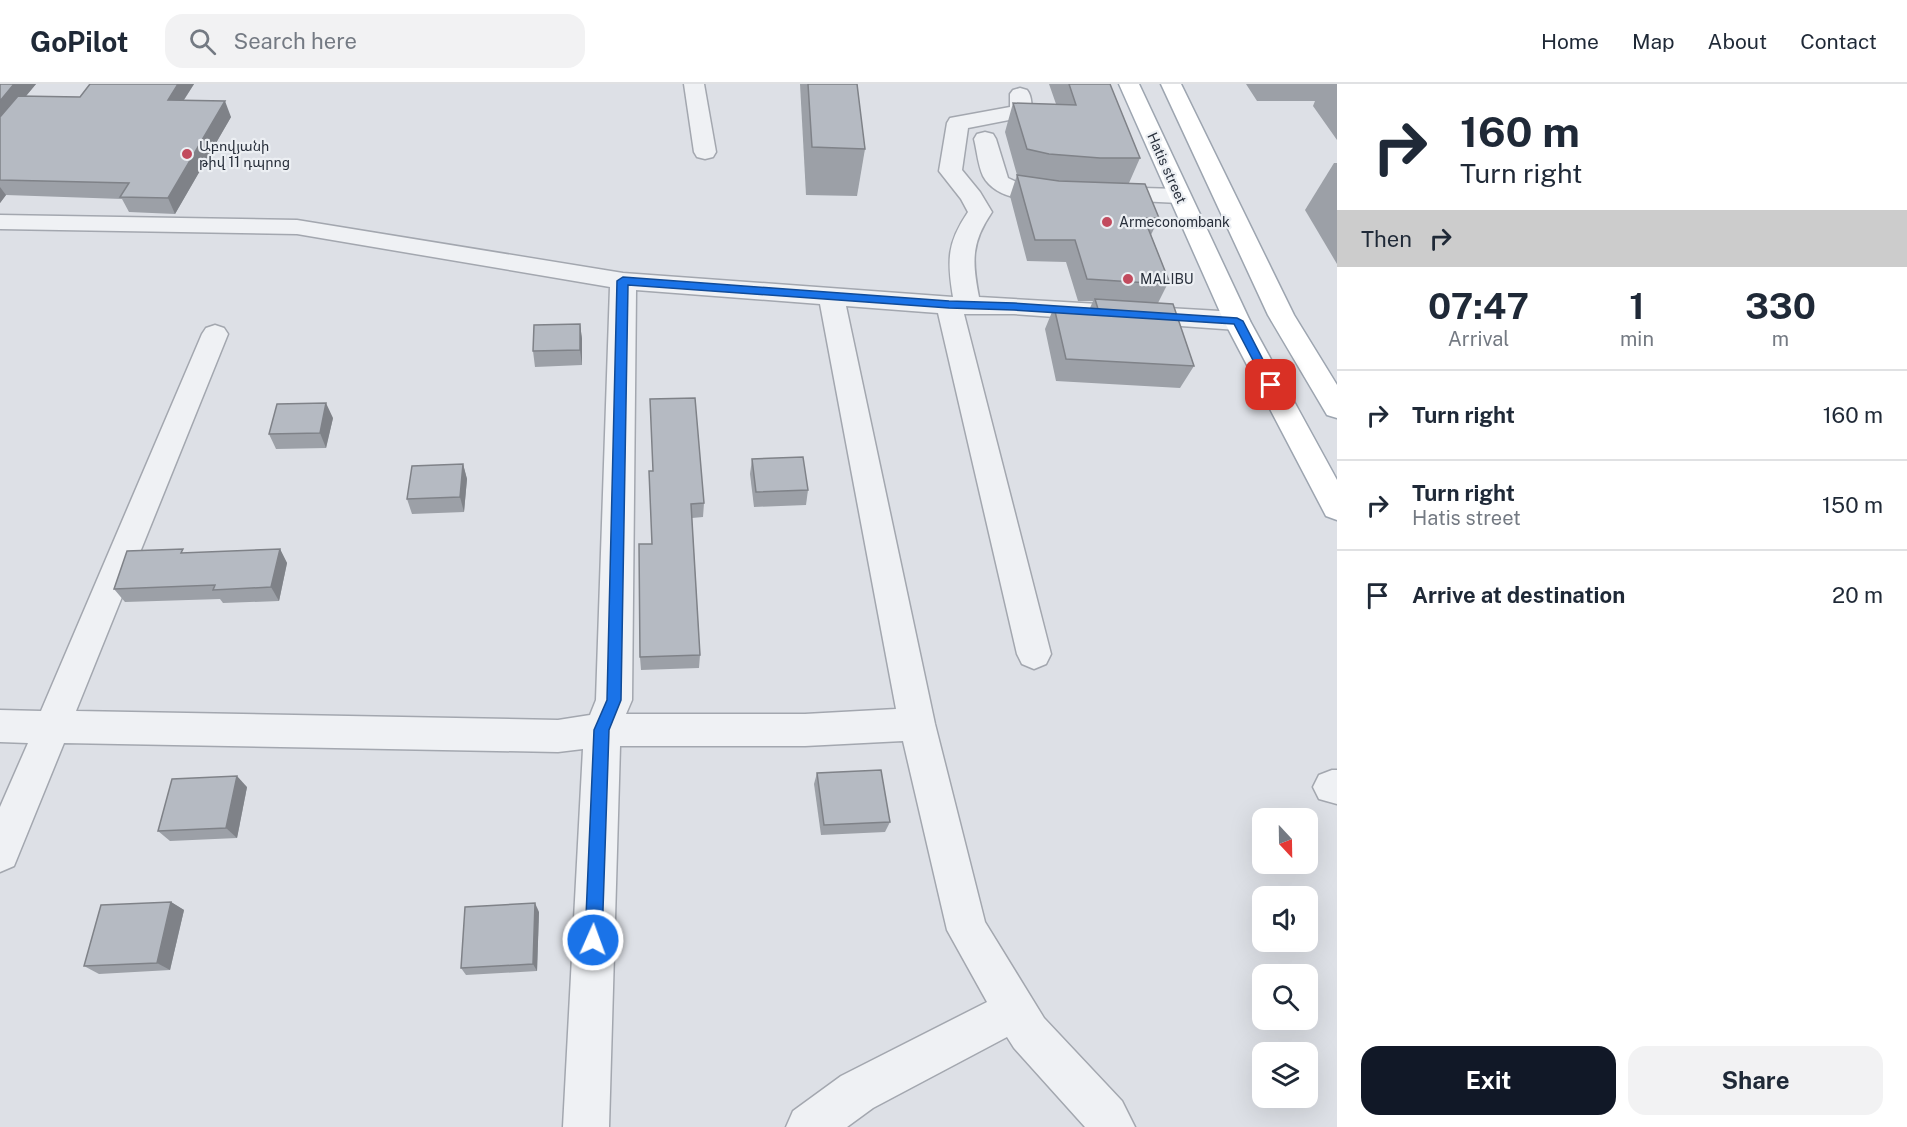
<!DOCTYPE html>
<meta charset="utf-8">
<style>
:root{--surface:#fff;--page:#f2f2f3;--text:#1f2937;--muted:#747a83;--line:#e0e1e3;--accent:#111827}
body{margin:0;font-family:"Public Sans","Noto Sans Armenian",sans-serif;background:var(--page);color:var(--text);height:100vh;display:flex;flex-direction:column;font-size:22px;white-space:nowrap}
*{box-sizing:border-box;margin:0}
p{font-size:20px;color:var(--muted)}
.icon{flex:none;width:33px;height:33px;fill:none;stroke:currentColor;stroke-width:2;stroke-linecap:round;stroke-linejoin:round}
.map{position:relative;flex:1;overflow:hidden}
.panel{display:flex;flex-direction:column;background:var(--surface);width:570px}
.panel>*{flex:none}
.top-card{background:#fff;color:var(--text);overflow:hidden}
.needle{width:39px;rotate:158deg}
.controls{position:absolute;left:1252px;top:724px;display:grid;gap:12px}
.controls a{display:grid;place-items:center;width:66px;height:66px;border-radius:12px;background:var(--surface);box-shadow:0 6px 24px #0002;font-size:30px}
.pin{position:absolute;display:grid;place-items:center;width:51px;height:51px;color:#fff;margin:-26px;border-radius:12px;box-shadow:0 3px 9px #0006}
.me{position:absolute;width:66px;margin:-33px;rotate:2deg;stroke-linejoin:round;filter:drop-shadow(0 0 4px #0008)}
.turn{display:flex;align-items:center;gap:21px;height:126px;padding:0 24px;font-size:27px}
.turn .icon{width:78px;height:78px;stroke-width:2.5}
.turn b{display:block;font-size:42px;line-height:51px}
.then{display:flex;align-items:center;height:57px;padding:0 24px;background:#0003;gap:12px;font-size:22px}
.eta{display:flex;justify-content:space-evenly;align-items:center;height:102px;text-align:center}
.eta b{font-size:36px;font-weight:700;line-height:42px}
.primary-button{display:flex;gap:12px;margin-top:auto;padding:12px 24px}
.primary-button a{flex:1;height:69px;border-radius:18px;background:var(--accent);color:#fff;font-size:24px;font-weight:700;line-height:69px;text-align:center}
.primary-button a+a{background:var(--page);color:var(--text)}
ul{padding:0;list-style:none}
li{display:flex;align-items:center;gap:18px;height:90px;padding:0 24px;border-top:2px solid var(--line)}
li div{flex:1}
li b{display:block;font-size:22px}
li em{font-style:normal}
header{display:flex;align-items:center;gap:36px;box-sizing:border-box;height:84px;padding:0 30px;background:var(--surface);border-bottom:2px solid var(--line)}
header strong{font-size:28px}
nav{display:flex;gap:33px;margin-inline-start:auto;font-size:21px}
.search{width:420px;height:54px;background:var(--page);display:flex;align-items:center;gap:15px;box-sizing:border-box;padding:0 21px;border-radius:18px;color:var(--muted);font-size:22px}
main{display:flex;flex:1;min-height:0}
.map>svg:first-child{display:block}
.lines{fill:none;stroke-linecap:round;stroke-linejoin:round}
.minor-casing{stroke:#a3a7af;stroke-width:3}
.major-casing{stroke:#9da5b0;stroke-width:3}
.minor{fill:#eff1f4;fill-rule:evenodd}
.major{fill:#fff;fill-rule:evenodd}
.wall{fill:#9ca0a7}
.shaded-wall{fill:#7f8288}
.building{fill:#b5bac2;stroke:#7f8288;stroke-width:1.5}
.route{fill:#1a73e8;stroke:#114b97;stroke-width:1.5}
.poi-dot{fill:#c24b5e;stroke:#eceff3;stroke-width:2}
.labels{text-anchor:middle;stroke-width:4.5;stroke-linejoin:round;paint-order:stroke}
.far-poi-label{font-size:14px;fill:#282f3b;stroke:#eceff3;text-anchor:start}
.far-street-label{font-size:14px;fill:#282f3b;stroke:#eceff3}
</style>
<header>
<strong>GoPilot</strong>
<div class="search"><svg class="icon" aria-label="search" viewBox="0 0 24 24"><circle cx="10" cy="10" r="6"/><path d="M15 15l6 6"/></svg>Search here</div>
<nav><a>Home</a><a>Map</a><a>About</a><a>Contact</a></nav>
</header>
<main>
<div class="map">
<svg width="1337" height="1043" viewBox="0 0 1337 1043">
<rect width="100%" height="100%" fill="#dde0e6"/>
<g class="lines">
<defs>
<g id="minor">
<path d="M684,0h20l12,68 -3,5 -8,2 -8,-2 -3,-5z"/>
<path d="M1020,4l7,2c5,6 6,19 2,26l-61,12 -6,42 18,22 12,20c-21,31 -20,49 -13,85l258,15 9,3 4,6 -4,6 -9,3 -223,-16h-50l87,340 -5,10 -12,5 -12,-5 -5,-10 -79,-341 -92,-7 89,418 50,198 59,96 78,83 13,26h-50l-71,-79 -7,-11 -134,71 -26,19h-61l7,-16 48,-35 146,-74 -40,-72 -44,-189 -98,5h-185l-11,381h-46l20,-378 -25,3 -494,-9 -50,123 -14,6v-65l28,-64 -28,-1v-32l41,1 161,-377 4,-6 9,-3 9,3 4,6 -152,377 482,9 32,-5 6,-15 14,-413 -313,-53 -297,-5v-14l297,5 326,53 330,24c-6,-37 -6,-54 15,-85l-7,-13 -22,-28 8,-48 3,-5 60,-11v-13l3,-4zM636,206l184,14 76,405 -91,5h-179l6,-14z"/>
<path d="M985,48l8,2 3,5 12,39 15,7 42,2 4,5 -4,5c-25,6 -68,5 -82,-21 -5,-11 -6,-25 -9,-37l3,-5z"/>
<path d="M1106,103l73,2 8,2 4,5 -4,5 -8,2 -81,-4 -4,-5 4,-5z"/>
<path d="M1332,686h5v34l-18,-5 -6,-12 6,-12z"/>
</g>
<g id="major">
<path d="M1119,0h20l111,237 87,159v40l-11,-4 -102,-195z"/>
<path d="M1161,0h20l113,231 43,70v33l-10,-3 -59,-100z"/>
</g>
</defs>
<use href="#minor" class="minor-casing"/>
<use href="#major" class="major-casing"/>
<use href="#minor" class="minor"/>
<use href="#major" class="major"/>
</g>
<g class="wall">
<path d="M0,0h36l-10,12 54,1 10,-13h104l-10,16 47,17 -56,97 -46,-2 -7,-13 -116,-4 -6,8z"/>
<path d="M800,0h57l8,65 -8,47 -51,-1z"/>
<path d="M1049,0h61l30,74 -11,25 30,35 -8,17 18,46 -11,22h-4l40,63 -14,22 -124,-7 -11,-52 9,-22 36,1 3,-7h-15l-12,-39 -39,-1 -17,-65 7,-21 -12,-43 8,-29 43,1z"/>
<path d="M1246,0h91v56l-24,-34 2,-5h-58z"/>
<path d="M1334,79h3v101l-32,-54z"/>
<path d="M580,240l2,15v26l-47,2 -2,-16z"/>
<path d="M333,334l-7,30 -50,1 -7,-15z"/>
<path d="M752,375l56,31 -2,15 -52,2 -4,-33z"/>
<path d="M463,380l4,15 -3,33 -52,2 -5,-15z"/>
<path d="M653,387l51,32 -1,14 -11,1 8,137 -1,13 -58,2 -1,-13 12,-113z"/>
<path d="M280,465l7,14 -8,38 -56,2 -3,-4 -95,3 -11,-13 72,-36z"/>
<path d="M817,689l73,49 -5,10 -64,3 -7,-51z"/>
<path d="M247,703l-10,51 -67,3 -12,-10z"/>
<path d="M171,818l13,8 -14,60 -71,4 -15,-8z"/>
<path d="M539,828l-2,59 -71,4 -5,-7z"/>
</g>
<g class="shaded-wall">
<path d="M14,0h22l-36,43v-26z"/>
<path d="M178,0h16l-20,31 -6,-15z"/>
<path d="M225,17l6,16 -56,97 -7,-16z"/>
<path d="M0,103l6,8 -6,8z"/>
<path d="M580,240l2,15v26l-2,-15z"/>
<path d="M326,319l7,15 -7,30 -6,-15z"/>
<path d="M463,380l4,15 -3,33 -4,-15z"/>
<path d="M280,465l7,14 -8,38 -8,-14z"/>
<path d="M237,692l10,11 -10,51 -11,-10z"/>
<path d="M171,818l13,8 -14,60 -13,-7z"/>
<path d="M535,819l4,9 -2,59 -4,-7z"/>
</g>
<g class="building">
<path d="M0,0h14l-14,17z"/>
<path d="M90,0h88l-10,16 57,1 -57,97 -48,-1 9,-14 -129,-3v-63l18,-21 62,1z"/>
<path d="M808,0h49l8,65 -53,-2z"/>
<path d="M1069,0h41l30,74h-40l-51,-4 -22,-5 -14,-46 63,2z"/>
<path d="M1017,91l42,6 86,3 14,34h-15l25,63h-6l1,3 -77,-5 -12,-39h-40z"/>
<path d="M1095,215l78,5 21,62 -128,-7 -12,-52 44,2z"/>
<path d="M580,240v26l-47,1 1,-26z"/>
<path d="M695,314l9,105 -13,1 9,151 -60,2 -1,-113h13l-3,-73h4l-3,-72z"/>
<path d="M326,319l-6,30 -51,1 8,-30z"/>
<path d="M803,373l5,33 -52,2 -4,-33z"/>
<path d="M463,380l-3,33 -53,2 5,-33z"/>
<path d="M183,465l-2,4 99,-4 -9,38 -58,3 2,-5 -101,4 13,-38z"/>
<path d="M881,686l9,52 -66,3 -7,-52z"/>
<path d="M237,692l-11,52 -68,3 14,-52z"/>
<path d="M171,818l-14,61 -73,3 17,-61z"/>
<path d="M535,819l-2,61 -72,4 4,-61z"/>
</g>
<path class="route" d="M623,193l326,24 65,2 223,15 6,3 33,64 -5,4 -4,-2 -33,-63 -220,-14 -65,-2 -321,-23 -7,415 -12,30 -7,210 -3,6 -6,3 -6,-3 -2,-6 9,-210 13,-30 10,-419z"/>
<g class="poi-dot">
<circle cx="187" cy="70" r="6"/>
<circle cx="1107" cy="138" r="6"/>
<circle cx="1128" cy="195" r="6"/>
</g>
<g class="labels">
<g class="far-poi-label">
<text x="199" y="67">Աբովյանի<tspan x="199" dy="16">թիվ 11 դպրոց</tspan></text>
<text x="1119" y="143">Armeconombank</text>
<text x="1140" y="200">MALIBU</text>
</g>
<g class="far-street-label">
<text transform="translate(1167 84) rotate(66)" y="5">Hatis street</text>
</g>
</g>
</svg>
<div class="controls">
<a><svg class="needle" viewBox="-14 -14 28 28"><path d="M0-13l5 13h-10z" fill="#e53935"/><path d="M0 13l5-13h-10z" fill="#747a83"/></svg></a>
<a><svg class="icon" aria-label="sound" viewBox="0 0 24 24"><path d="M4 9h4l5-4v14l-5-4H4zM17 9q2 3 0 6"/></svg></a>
<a><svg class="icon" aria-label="search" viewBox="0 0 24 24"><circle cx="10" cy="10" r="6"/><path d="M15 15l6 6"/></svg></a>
<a><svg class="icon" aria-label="layers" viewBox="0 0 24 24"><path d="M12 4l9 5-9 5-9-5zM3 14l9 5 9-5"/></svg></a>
</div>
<div class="pin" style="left:1271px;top:301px;background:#d93025"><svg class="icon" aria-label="arrive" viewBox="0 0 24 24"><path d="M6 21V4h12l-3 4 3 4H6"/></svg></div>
<svg class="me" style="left:593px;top:856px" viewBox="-20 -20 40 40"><circle r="17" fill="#1a73e8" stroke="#fff" stroke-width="3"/><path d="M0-11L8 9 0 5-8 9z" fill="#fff"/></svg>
</div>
<section class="panel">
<div class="top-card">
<div class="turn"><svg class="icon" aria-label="right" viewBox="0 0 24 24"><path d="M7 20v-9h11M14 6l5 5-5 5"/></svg><div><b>160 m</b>Turn right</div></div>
<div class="then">Then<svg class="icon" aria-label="right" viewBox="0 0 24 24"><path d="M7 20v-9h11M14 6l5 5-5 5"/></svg></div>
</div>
<div class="eta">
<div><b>07:47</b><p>Arrival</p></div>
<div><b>1</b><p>min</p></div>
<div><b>330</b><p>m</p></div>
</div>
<ul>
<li><svg class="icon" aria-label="right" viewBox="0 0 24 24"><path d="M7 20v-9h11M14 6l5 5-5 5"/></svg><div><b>Turn right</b></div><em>160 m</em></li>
<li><svg class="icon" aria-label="right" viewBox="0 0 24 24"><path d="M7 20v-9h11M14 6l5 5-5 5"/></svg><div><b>Turn right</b><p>Hatis street</p></div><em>150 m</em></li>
<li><svg class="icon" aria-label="arrive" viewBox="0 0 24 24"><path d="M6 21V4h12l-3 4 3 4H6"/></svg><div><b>Arrive at destination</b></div><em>20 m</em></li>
</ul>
<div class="primary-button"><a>Exit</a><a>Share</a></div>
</section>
</main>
